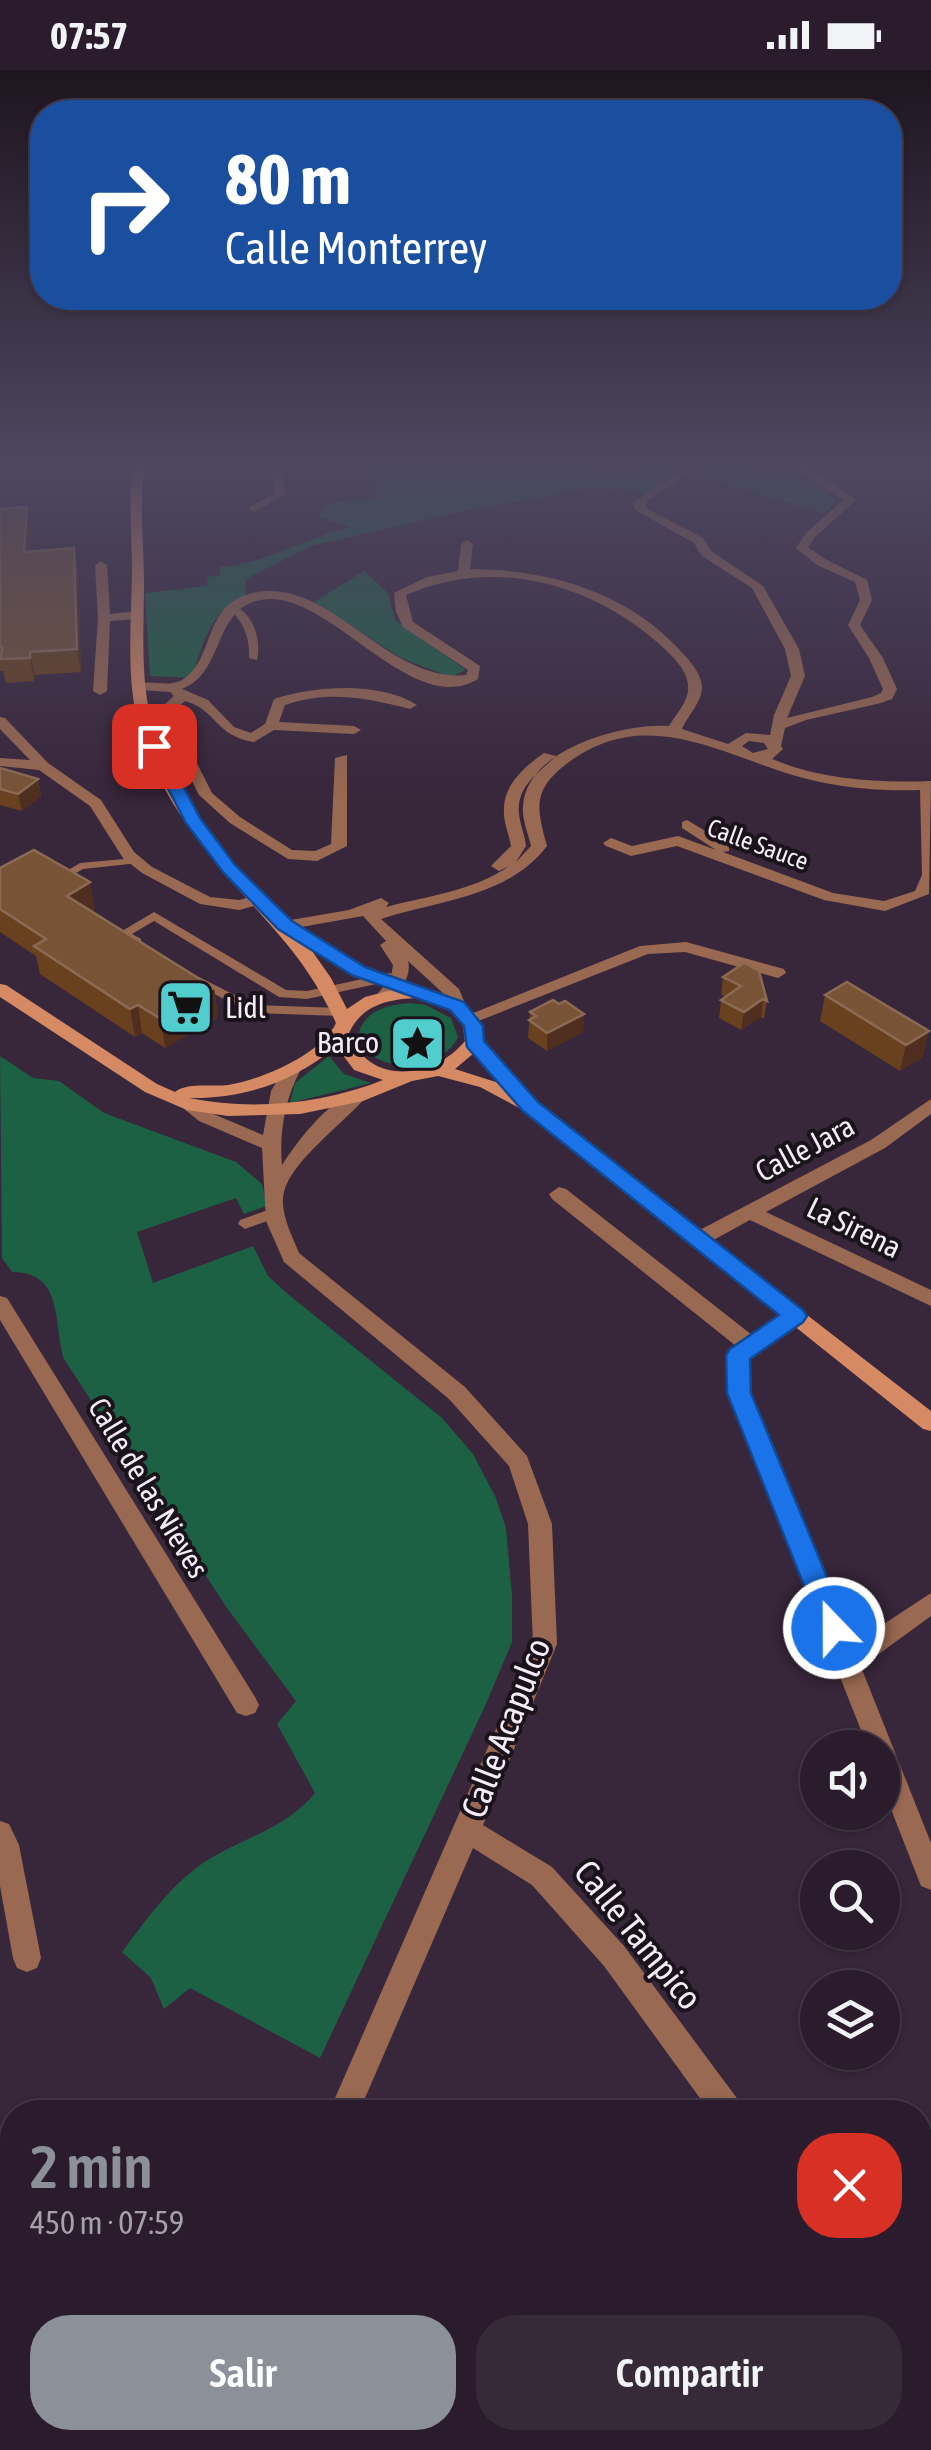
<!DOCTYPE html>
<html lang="es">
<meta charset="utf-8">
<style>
:root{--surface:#2a1c2c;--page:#362938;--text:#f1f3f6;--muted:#a5a1a9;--line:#463a48;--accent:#8c9099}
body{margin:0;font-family:"Asap Condensed",sans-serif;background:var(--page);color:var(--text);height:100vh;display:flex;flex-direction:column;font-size:38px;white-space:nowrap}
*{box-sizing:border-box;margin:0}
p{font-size:32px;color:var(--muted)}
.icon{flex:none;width:55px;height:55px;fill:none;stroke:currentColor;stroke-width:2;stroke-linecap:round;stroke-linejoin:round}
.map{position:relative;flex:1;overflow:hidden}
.sheet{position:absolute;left:0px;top:2030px;width:932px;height:350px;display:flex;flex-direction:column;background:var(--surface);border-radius:40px 40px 0 0;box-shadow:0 2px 8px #0004,0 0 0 2px var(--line)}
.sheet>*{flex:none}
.banner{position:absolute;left:30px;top:30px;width:872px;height:210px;border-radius:40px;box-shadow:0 2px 8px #0004,0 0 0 2px var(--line);background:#1a4fa0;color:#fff;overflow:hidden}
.tools{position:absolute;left:800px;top:1660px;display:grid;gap:20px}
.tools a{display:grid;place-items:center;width:100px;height:100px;border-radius:50%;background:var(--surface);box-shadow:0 2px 8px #0004,0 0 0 2px var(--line);font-size:50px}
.pin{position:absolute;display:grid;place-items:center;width:85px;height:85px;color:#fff;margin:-42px;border-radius:20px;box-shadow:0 5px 15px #0006}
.me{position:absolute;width:110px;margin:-55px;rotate:338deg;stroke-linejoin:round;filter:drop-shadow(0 0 8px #0008)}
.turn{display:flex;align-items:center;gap:35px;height:210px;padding:0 30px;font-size:45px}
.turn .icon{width:130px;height:130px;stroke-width:2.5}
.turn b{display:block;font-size:70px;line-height:85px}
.round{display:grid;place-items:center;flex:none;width:105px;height:105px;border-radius:40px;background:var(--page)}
.head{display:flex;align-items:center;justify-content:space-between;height:170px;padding:0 30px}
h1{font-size:60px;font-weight:600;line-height:75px;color:var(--accent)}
.button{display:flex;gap:20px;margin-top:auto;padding:20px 30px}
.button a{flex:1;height:115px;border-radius:40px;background:var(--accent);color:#fff;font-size:40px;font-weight:600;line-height:115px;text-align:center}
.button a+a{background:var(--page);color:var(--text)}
.status{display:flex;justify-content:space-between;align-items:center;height:70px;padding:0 50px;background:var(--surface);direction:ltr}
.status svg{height:28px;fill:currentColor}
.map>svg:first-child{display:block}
.green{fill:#1d6145}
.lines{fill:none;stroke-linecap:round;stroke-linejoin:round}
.lane{fill:#996951;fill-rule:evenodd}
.street{fill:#996951;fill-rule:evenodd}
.secondary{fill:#d58a63;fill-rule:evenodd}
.wall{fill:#69411e}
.shaded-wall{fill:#4f2e1f}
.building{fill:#785335;stroke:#8c6b54;stroke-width:2.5}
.route{fill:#1a73e8;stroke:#114b97;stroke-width:2.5}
.labels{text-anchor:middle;stroke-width:8;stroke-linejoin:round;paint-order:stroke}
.far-street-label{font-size:25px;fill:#f7ecf9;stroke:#1b131c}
.poi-label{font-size:30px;fill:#f7ecf9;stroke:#1b131c;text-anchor:start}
.street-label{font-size:30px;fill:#f7ecf9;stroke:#1b131c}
.near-street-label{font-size:35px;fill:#f7ecf9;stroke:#1b131c}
</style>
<div class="status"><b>07:57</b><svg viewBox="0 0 49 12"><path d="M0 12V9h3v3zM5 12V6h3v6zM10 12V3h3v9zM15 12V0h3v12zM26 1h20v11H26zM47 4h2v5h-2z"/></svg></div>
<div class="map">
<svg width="931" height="2380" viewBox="0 0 931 2380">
<rect width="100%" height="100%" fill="#38263b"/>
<g class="green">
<path d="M364,397h220c15,8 81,0 103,0l-43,28c-24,-12 -30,-1 -49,-8l-142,26 -142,33 -65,33 -1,17c-37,16 -41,48 -54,82l-41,-2 -5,-83 63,-7 -1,-9 14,-2 -2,-8c48,-4 84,-28 131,-40l-33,-11 12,-13 51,-6z"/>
<path d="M702,397c34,0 114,3 134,34l-11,12 -131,-38z"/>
<path d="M364,501l24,22 7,27 71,50 -15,7 -48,-18 -89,-57z"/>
<path d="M410,933l16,2 25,13 7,19c-17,37 -87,39 -100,-1 6,-26 29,-31 52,-33z"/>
<path d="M0,986l33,22 26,3 45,32 132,49 26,22 5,22 -23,8 -8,-16 -99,34 16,51 100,-37 15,30 21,19 153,123 31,36 22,42 11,32 6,68v46l-27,64 -165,352 -130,-70 -26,21 -13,-31 -29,-26c22,-29 43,-60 73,-83 37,-29 89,-37 120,-76l-38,-69 19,-23 -69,-93 -163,-249c-11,-37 0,-87 -52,-87l-10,-14z"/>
<path d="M329,986l15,18 27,9 -81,20 5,-20z"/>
</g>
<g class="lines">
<g class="lane">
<path d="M229,535c23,3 33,34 28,55l-8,-2c1,-22 -6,-37 -22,-51z"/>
<path d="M135,788l4,1v4l-56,6 -17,10 -6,-4 20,-12z"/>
<path d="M154,842l132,78 21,1 83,-18 6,4 -6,4 -83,18 -28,-2 -125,-76 -22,13 9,5v6h-8l-16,-11z"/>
<path d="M199,907l55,28 86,3 6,4 -6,4 -89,-3 -56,-29v-6z"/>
<path d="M276,1137l5,1 2,4 -2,4 -36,13 -7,-5 2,-4z"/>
</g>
<g class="street">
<path d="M262,397h12l9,9 3,18 -32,18 -6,-3 2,-2 24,-14 -2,-16z"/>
<path d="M687,397h13l-52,33 -2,8 57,30 8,13 52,35 36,63 6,27 -18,42 85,-21 9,-4 2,-4 -14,-31 -21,-33 12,-25 -5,-18 -38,-17 -21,-17 10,-15 37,-33 -43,-27 -1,-6h11l46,33 -41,37 -7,10 17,12 42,21 5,20 -12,25 23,33 14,31 -5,10 -11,4 -75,17 -21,8 -4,18 2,3 -11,10c50,21 106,24 159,22l-2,113 -44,17 -61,-11 -147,-54 -46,10 -25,-10 -3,-3 8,-5 21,8 46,-10 38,14 -34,-22v-6l5,-2 42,25v6l-6,1 110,41 51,8 31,-10 7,-16 -2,-85c-33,1 -67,-1 -100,-8 -88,-18 -168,-84 -255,-17 -33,26 -28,44 -18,81 -40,52 -108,54 -166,73l78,70 7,17 -3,4h-12l-6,-15 -37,-34c4,16 -7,27 -18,39h-12l-2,-4 15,-19 2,-12 -13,-20 6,-4 -23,-25 -78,14 -8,-5 2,-3 70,-12 32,-12 8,5 -3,4c41,-11 88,-16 123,-41l-10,5 -8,-5 20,-20c-2,-12 -7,-22 -7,-33 -2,-27 20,-46 40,-60l12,3c-17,17 -40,30 -37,58 1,11 6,21 7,32l-10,16 15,-16c-3,-13 -9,-26 -8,-39 2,-58 100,-84 146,-81 7,-12 21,-26 19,-41 -1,-17 -19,-32 -31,-43 -69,-60 -165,-85 -251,-47l7,27 67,44 -2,13c-64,40 -146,-84 -210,-80 -57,4 -41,73 -86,90l26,11 26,27 17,6 14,-9 9,-25c41,-13 105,-18 143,6l-7,4c-43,-11 -82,-19 -125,-4l-6,17 75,4 7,4 -7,4 -80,-4 -20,12c-39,-6 -37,-32 -69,-41l-14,11 41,81 28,24 52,33 23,1 16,-7 4,-86 12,-3v91l-30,15 -29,-2 -58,-36 -31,-28 -42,-84 17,-15 -4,-4 -29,-2 -7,-4c15,-9 35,4 51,-8 28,-21 20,-66 56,-81 81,-34 141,86 225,78l2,-5 -65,-43 -7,-15 -2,-19 33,-16 31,-6 3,-27 6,-4 6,4 -3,25c76,0 154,22 207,78 10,11 24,24 25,40 0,15 -14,28 -20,42l46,15 18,-11 24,2 4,-20 17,-39 -6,-27 -33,-61 -50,-32 -8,-13 -59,-33 -2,-7zM749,671l15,2 4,6 -15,4 -11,-7z"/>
<path d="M101,491l6,4 3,49 28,-3 6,4 -6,4 -28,2 -3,70 -7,4 -7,-4 5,-73 -3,-53z"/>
<path d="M0,647l5,1 43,45 53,37 33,52 18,15 58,30 29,3 20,-5 8,5 -2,3 -26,7 -39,-6 -58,-31 -19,-15 -33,-52 -51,-36 -39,-4v-8l30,2 -30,-31z"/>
<path d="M686,872l98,27 2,4 -8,5 -93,-26 -37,2 -172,68 -6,1 -9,-5 179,-72z"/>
<path d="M291,995l9,6c-15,28 -21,62 -18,94 17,-26 45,-63 75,-74l9,6c-20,24 -75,64 -82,95 -5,20 8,43 15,61l166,134 62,69 25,68 5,120 -74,181 69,42 72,79 115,155 4,11h-33l-106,-146 -72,-81 -59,-37 -114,264h-30l204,-468 -5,-120 -19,-58 -60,-67 -165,-137 -18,-41 -4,-73 -63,-27 -21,-17 9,-6 24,15 52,22 8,-44 14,-24z"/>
<path d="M931,1029v15l-46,34 -119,64 165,78v16l-181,-86 -42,23 -7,2 -10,-7 3,-5 177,-93z"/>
<path d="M559,1117l7,2 186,146c14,-10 32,-29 50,-24l3,5 -56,42 1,35 102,252 79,-52v23l-70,51 70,176v47l-10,-4 -39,-100v-38h-14l-140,-355 -1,-38 9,-9 -184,-147 -3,-5z"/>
<path d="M0,1226l7,2 248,399 4,8 -4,8 -9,3 -9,-3 -237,-393z"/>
<path d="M0,1751l9,3 10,21 22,113 -4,10 -10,4 -10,-4 -4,-10 -13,-72z"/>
<path d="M0,2225l12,7v48l-12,-6z"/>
<path d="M54,2368h36l5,12h-36z"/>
<path d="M239,2368h34l-4,12h-34z"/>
<path d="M485,2368h34l5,12h-34z"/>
</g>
<path class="secondary" d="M133,397h11c-5,39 0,77 0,116 0,40 -3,82 4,122 16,94 89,161 150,228l11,1 56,33 52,21 35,8 24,18 7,27 43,48 3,4 -3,4 405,314v20l-8,-2 -398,-318 -45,-24 -42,-11 -26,5 -49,20 -63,13 -72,2 -41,-6 -42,-18 -145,-95v-13l6,1 151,99 18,8c12,-10 37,-5 53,-7 33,-5 94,-31 108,-62 -33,-73 -75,-104 -123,-164 -36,-44 -70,-98 -79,-155 -7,-45 -2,-92 -2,-137 0,-34 -4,-66 1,-100zM310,878l43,27 39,15 -27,7 -18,12 -16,-31zM417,928l23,6 22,16 3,21c-32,39 -97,45 -116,-8 13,-28 39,-34 68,-35zM336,976l18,24 29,10c-60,24 -131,31 -194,18 54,1 106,-16 147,-52zM474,983l28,31 -47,-15z"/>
</g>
<g class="wall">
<path d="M47,397h31l1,5 -24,4z"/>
<path d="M0,439l31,20 -1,22 44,-3 4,23 3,101 -46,3 -1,6 -28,2 -3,-12h-3z"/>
<path d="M0,698l38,11 3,17 -19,15 -22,-6z"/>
<path d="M0,798l95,41 -3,2 122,77 4,29 -53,31 -23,-15 -7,4 -95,-63 -4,-18 -36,-24z"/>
<path d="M723,907l44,24 -3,18 -3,-2 -20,13 -22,-12 2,-18 4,-3 -4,-3z"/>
<path d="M847,912l76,75 -23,14 -80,-50 5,-26z"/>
<path d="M559,934l25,10 -1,18 -36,19 -19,-13 2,-26z"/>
</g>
<g class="shaded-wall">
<path d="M10,397h32l-31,7z"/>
<path d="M54,397h24l1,5 -24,4z"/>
<path d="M27,437l4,22 -3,45 -4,-22z"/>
<path d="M74,478l4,23 3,101 -4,-23z"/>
<path d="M30,582l5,23 -1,6 -4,-23z"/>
<path d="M38,709l3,17 -19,15 -4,-17z"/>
<path d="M90,812l5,27 -23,14 -5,-27z"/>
<path d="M214,918l4,29 -53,31 -4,-29z"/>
<path d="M763,929l-2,18 -20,13 3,-18z"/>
<path d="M138,935l4,28 -7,4 -5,-28z"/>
<path d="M584,944l-1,18 -36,19v-18z"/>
<path d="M929,961l-6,26 -23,14 6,-26z"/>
</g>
<g class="building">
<path d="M27,437l-3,45 50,-4 3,101 -47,3v6l-29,1 1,-12h-2v-138z"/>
<path d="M0,698l38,11 -20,15 -18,-5z"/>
<path d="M34,780l56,32 -23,14 147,92 -53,31 -23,-14 -8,4 -96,-63 12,-7 -46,-30v-41z"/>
<path d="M744,893l15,8 8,30 -4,-2 -19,13 -23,-12 20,-14 -18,-9z"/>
<path d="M847,912l82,49 -23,14 -81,-50z"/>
<path d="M553,930l6,4 6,-3 19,13 -37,19 -18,-13 7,-4 -6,-4z"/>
</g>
<linearGradient id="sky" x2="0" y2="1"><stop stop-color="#1f1520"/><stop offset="0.54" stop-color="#4d4760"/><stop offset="1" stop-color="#4d4760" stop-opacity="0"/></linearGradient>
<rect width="931" height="731" fill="url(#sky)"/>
<path class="route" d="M149,672h11l40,76 35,47 57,56 73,46 99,35 19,24 1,15 54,61 265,208 4,6 -4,6 -53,37 1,34 97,235 -4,9 -10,3 -9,-3 -4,-9 -94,-235 -1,-38 4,-6 49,-34 -256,-204 -56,-64 -3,-21 -14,-16 -98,-35 -74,-46 -55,-57 -37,-49 -40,-77z"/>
<defs>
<symbol id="supermarket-square" viewBox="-11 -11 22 22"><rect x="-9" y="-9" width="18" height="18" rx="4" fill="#52cdce" stroke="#1b131c"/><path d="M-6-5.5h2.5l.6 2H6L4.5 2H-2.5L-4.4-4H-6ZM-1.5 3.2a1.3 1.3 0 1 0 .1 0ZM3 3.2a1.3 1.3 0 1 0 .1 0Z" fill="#111"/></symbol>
<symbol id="sight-square" viewBox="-11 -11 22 22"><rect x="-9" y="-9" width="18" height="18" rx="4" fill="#52cdce" stroke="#1b131c"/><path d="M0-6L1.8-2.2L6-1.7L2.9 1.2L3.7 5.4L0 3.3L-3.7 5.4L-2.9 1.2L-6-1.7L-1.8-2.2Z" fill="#111"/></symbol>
</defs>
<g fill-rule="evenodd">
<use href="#supermarket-square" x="154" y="906" width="63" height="63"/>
<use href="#sight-square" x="386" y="942" width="63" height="63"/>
</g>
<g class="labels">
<g class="far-street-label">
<text transform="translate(758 774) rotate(20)" y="9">Calle Sauce</text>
</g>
<g class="poi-label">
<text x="225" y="948">Lidl</text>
<text x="379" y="983" text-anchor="end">Barco</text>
</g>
<g class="street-label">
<text transform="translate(805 1079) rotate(-28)" y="10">Calle Jara</text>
<text transform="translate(854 1158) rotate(26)" y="10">La Sirena</text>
<text transform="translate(148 1418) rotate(59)" y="10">Calle de las Nieves</text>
</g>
<g class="near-street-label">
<text transform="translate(506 1658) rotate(-69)" y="12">Calle Acapulco</text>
<text transform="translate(638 1865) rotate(51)" y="12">Calle Tampico</text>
</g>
</g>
</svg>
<div class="tools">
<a><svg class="icon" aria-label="sound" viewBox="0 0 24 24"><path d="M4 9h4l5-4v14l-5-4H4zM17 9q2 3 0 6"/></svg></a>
<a><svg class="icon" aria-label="search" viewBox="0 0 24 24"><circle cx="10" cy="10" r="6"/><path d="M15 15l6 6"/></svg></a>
<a><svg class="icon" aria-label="layers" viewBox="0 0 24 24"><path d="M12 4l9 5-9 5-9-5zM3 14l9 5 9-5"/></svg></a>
</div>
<div class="pin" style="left:154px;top:676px;background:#d93025"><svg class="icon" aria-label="arrive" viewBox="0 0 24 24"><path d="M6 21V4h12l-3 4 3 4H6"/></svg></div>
<svg class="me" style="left:834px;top:1558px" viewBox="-20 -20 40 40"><circle r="17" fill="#1a73e8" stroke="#fff" stroke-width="3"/><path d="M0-11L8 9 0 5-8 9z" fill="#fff"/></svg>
<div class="banner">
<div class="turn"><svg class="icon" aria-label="right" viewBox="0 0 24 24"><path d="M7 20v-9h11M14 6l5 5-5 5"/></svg><div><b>80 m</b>Calle Monterrey</div></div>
</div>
<section class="sheet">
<div class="head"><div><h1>2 min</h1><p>450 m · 07:59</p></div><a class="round" style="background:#d93025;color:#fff"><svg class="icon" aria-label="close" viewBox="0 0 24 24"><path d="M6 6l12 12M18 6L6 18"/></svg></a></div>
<div class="button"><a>Salir</a><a>Compartir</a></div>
</section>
</div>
